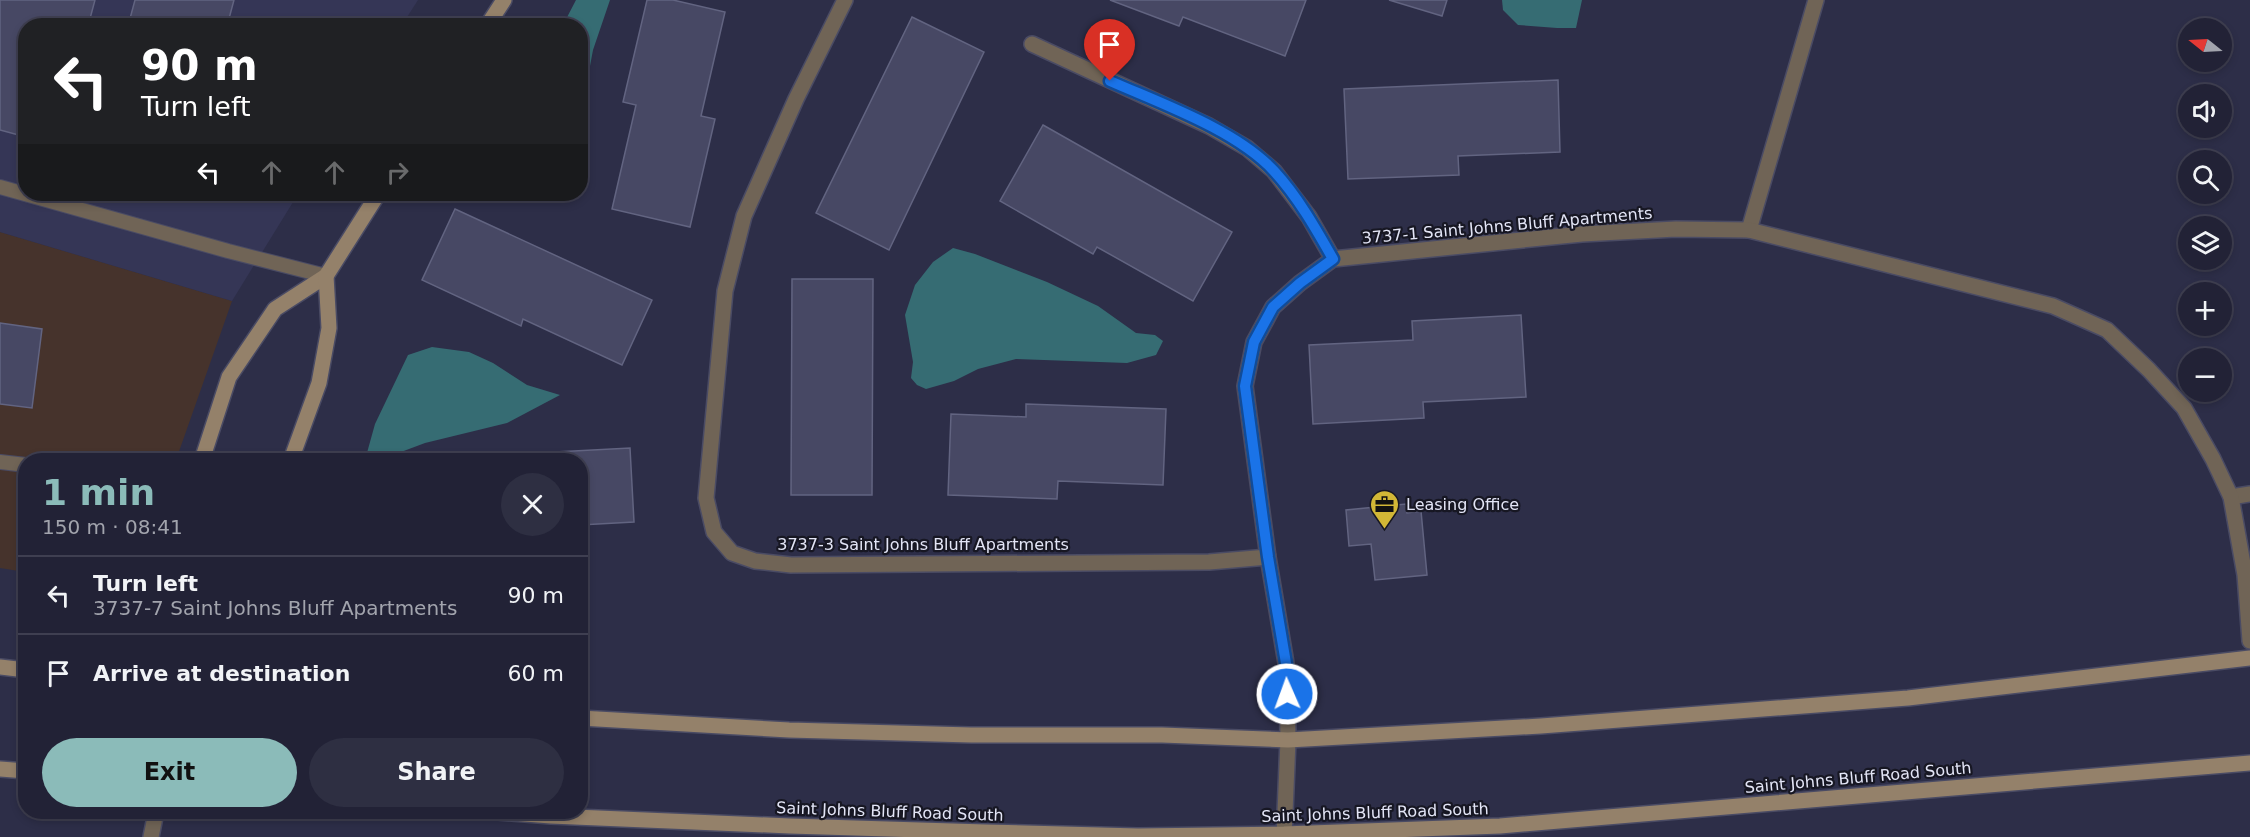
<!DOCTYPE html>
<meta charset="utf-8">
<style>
:root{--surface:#222236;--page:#2e2f42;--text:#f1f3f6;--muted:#a2a4ad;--line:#3f3f51;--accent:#8bbbb9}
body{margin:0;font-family:"DejaVu Sans",sans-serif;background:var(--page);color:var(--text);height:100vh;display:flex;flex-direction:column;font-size:22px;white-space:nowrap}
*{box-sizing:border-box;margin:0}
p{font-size:20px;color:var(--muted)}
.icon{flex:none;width:33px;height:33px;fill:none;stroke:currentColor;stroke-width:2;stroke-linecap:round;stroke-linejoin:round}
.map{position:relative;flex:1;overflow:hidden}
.details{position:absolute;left:18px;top:453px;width:570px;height:366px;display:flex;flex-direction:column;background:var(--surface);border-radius:24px;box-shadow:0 3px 9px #0003,0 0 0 2px var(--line)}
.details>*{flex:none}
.guide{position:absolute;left:18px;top:18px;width:570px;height:183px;border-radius:24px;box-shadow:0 3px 9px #0003,0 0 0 2px var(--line);background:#202124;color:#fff;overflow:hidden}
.needle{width:39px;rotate:288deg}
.tools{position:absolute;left:2178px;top:18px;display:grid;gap:12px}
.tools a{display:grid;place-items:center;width:54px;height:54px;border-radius:50%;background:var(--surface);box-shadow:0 3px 9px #0003,0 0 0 2px var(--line);font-size:30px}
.pin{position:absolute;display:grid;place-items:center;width:51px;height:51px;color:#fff;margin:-62px -26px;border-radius:50% 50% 50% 0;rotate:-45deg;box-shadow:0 0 6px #0007}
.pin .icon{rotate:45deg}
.me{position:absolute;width:66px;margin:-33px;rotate:358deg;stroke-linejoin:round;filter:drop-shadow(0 0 4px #0008)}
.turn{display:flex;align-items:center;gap:21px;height:126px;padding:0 24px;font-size:27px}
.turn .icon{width:78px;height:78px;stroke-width:2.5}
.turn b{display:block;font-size:42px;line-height:51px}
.lanes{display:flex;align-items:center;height:57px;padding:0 24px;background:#0003;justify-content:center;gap:30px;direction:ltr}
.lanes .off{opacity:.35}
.round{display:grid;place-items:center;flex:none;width:63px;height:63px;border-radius:32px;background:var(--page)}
.overview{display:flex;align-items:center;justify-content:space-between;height:102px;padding:0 24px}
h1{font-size:36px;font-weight:700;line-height:45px;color:var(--accent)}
.primary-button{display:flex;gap:12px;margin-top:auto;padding:12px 24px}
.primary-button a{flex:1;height:69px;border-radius:36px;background:var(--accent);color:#111;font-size:24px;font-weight:700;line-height:69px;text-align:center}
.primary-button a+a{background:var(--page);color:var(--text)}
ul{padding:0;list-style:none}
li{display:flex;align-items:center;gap:18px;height:78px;padding:0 24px;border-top:2px solid var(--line)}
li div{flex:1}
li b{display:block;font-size:22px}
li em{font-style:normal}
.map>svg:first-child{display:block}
.commercial{fill:#46332c}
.built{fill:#353656}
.water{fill:#366c73}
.building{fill:#474864;stroke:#626481;stroke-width:1.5}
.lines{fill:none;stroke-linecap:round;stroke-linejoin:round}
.lane-casing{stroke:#4a4b64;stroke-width:16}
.street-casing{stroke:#4a4b64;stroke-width:18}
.secondary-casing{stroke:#4a4b64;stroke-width:18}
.lane{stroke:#706456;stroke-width:14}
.street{stroke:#706456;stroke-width:15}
.secondary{stroke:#94816a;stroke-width:15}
.route-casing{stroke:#114b97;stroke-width:15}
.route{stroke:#1a73e8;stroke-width:10}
.labels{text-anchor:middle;stroke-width:4.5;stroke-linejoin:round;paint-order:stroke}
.street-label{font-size:16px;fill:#e3e5f6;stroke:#171723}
.poi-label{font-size:16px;fill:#e3e5f6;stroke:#171723;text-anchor:start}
</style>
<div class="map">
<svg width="2250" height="837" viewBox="0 0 2250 837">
<rect width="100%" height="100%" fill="#2d2e48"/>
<path class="commercial" d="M0,232l232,69 -56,159h-150l-1,112 -25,-4z"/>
<path class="built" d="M0,0h418l-16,25 -376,1v168h272l-66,107 -232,-69z"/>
<g class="water">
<path d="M576,0h34l-17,50 -12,64 -1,-88 -17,-1z"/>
<path d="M1502,0h80l-6,28h-19l-39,-3 -15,-15z"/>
<path d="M953,248l22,6 72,28 51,24 38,27 19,2 8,6 -7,14 -29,8 -111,-4 -38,10 -24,12 -28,8 -9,-4 -6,-7 2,-16 -8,-47 10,-30 18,-23z"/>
<path d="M432,347l37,5 24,11 34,22 33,10 -53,28 -82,20 -32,12 -1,5h-27l10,-36 33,-69z"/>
</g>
<g class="building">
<path d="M0,0h95l-7,26h-62v111l-26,-7z"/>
<path d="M135,0h99l-7,26h-99z"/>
<path d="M647,0h26l52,12 -24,104 14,3 -25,108 -78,-18 24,-104 -13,-3z"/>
<path d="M1110,0h196l-21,56 -102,-39 -4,9z"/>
<path d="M1389,0h58l-5,16z"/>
<path d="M912,17l72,35 -95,198 -73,-37z"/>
<path d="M1558,80l2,72 -102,4 1,19 -111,4 -4,-90z"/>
<path d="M1043,125l189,107 -39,69 -96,-54 -4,7 -93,-53z"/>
<path d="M455,209l197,91 -30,65 -99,-46 -2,7 -99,-46z"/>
<path d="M792,279h81l-1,216h-81z"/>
<path d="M1521,315l5,82 -103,5 1,16 -111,6 -4,-79 104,-5 -1,-19z"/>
<path d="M0,323l42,6 -10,79 -32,-4z"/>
<path d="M1026,404l140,5 -3,76 -105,-4 -1,18 -109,-4 3,-81 75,3z"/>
<path d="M630,448l4,74 -54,3v-65h-63v-6z"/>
<path d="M1406,504l1,9 14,-2 6,64 -52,5 -4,-36 -22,2 -3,-36z"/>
</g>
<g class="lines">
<defs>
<g id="lane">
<path d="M0,187l228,64 98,25"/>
<path d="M0,462l26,3"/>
</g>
<g id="street">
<path d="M845,0l-49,99 -52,117 -19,75 -19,207 8,34 18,21 23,8 36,4 418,-3 59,-5"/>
<path d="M1032,44l177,82 38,22 27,23 35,46 24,42"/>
<path d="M1749,230l67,-230"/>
<path d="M2231,497l19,-3"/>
<path d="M151,837l5,-25"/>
<path d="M1284,837l4,-97 -1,-71 -19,-112 -23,-171 9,-44 19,-35 27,-24 33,-24 249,-25 94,-5 73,1 304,76 54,24 42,40 35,38 29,51 18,38 14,78 5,66"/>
</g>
<g id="secondary">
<path d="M487,26l17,-26"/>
<path d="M202,460l27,-83 46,-68 51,-33 52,-82"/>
<path d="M291,460l28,-77 10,-55 -3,-52"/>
<path d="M0,667l26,3"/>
<path d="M580,718l209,12 182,5h191l126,5 253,-14 367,-28 342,-40"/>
<path d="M0,769l26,2"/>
<path d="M498,812l53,4 239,10 195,6 153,4 146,-2 216,-8 750,-63"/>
</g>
</defs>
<use href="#lane" class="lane-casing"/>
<use href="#street" class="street-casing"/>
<use href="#secondary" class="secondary-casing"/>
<use href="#lane" class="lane"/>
<use href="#street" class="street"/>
<use href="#secondary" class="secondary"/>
</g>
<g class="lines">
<defs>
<path id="route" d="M1110,81c52,23 126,49 164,90 24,26 42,58 59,88l-33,24 -27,24 -19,35 -9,44 23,171 19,112v25"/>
</defs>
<use href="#route" class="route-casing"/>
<use href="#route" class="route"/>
</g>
<defs>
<symbol id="office-pin" viewBox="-11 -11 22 30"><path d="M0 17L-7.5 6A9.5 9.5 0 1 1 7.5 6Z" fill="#d2b736" stroke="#171723"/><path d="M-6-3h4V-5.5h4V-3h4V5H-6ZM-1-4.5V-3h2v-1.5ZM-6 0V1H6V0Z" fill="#111"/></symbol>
</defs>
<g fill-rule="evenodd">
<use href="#office-pin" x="1368" y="488" width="33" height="45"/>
</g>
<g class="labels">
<g class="street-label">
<text transform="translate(1507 225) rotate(-5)" y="6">3737-1 Saint Johns Bluff Apartments</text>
<text x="923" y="550">3737-3 Saint Johns Bluff Apartments</text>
<text transform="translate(1858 777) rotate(-5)" y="6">Saint Johns Bluff Road South</text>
<text transform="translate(890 811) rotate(2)" y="6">Saint Johns Bluff Road South</text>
<text transform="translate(1375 812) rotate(-2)" y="6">Saint Johns Bluff Road South</text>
</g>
<g class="poi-label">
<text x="1406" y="510">Leasing Office</text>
</g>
</g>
</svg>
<div class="tools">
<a><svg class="needle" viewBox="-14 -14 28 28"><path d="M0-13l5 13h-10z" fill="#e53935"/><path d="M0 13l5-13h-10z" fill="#a2a4ad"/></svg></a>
<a><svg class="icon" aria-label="sound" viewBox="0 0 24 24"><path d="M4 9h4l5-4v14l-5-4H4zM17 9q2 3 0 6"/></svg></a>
<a><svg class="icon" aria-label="search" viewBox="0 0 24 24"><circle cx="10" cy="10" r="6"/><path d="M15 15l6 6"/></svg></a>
<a><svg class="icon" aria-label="layers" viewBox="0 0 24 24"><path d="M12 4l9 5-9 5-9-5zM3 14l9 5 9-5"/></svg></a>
<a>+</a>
<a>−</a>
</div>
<div class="pin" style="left:1110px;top:81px;background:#d93025"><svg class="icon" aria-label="arrive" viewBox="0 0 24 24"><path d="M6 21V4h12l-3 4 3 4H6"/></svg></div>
<svg class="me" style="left:1287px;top:694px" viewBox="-20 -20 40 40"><circle r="17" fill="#1a73e8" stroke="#fff" stroke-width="3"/><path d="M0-11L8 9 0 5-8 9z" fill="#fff"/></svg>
<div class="guide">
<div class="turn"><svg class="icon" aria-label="left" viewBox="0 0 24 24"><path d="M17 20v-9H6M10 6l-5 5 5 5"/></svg><div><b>90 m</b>Turn left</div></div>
<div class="lanes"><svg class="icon" aria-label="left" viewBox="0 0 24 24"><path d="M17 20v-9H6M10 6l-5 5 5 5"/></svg><svg class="icon off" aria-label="ahead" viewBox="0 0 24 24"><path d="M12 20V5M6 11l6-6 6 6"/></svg><svg class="icon off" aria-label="ahead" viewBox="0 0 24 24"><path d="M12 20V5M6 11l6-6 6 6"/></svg><svg class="icon off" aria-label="right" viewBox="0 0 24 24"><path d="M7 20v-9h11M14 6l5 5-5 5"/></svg></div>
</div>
<section class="details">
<div class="overview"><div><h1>1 min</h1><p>150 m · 08:41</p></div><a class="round"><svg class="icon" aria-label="close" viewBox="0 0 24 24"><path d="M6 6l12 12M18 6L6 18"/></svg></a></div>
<ul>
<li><svg class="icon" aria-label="left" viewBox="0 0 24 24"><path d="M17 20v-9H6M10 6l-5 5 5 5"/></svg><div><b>Turn left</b><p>3737-7 Saint Johns Bluff Apartments</p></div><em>90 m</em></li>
<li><svg class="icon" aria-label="arrive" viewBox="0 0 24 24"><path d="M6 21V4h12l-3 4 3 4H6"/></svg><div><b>Arrive at destination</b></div><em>60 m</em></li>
</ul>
<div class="primary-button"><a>Exit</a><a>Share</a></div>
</section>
</div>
